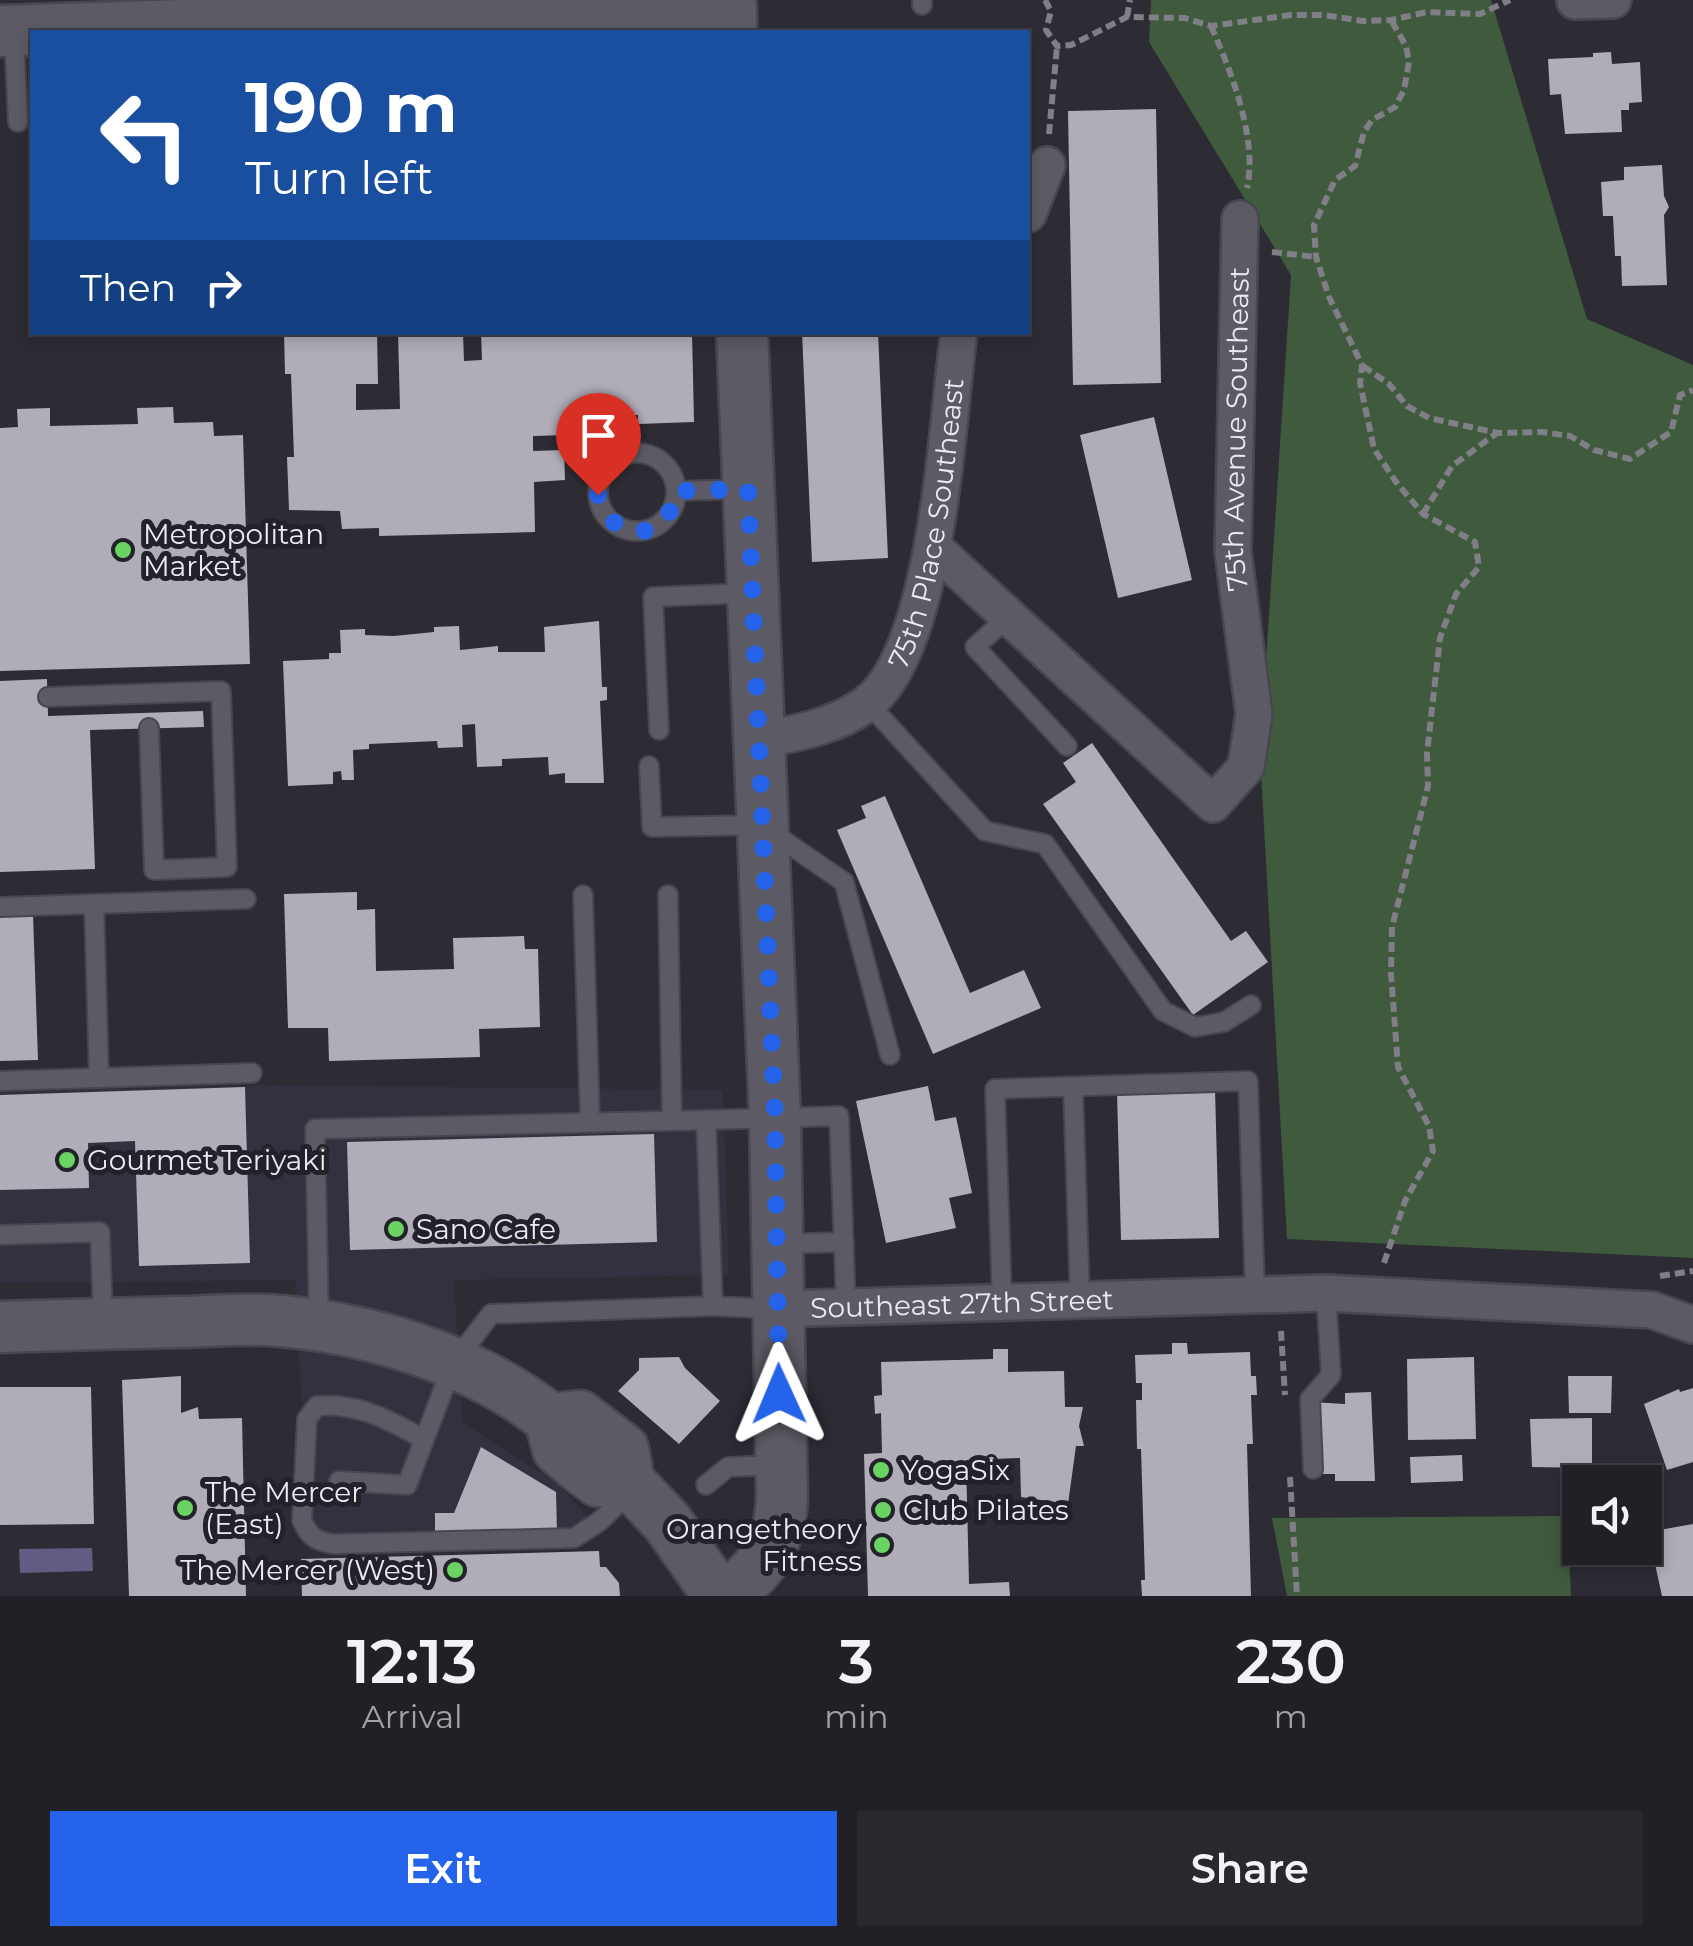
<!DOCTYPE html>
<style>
:root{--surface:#222027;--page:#2a282f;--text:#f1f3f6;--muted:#a2a3a7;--line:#3f3e44;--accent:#2563eb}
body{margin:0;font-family:Montserrat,sans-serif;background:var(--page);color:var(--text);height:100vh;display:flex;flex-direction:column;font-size:38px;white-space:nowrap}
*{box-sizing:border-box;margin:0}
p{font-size:32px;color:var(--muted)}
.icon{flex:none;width:55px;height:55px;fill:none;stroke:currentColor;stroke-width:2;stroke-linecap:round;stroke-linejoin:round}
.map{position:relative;height:1596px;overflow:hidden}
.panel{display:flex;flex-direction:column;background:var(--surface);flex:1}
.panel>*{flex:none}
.guide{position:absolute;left:30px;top:30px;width:1000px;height:305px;border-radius:0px;box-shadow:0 5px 15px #0003,0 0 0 2px var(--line);background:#1a4fa0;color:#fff;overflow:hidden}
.tools{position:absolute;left:1562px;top:1465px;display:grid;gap:20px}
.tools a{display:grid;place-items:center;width:100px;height:100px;border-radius:0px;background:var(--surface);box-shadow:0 5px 15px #0003,0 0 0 2px var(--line);font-size:50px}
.pin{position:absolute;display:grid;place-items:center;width:85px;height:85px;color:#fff;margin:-102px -42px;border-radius:50% 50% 50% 0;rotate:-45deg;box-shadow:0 0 10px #0007}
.pin .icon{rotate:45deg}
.me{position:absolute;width:110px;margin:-55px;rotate:359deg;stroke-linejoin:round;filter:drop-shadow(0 0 8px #0008)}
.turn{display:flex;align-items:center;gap:35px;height:210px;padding:0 50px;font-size:45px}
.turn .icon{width:130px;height:130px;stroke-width:2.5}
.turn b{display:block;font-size:70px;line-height:85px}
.then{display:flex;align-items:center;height:95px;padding:0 50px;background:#0003;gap:20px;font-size:38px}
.eta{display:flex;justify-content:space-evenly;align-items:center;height:170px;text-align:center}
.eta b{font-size:60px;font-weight:600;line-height:70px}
.action{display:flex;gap:20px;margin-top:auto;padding:20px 50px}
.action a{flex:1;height:115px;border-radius:0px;background:var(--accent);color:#fff;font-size:40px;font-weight:600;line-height:115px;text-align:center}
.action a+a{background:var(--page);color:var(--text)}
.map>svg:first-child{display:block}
.built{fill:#343040}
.green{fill:#3f5a3c}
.water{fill:#645b82}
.building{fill:#b0adb9}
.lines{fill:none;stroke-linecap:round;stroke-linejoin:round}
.lane-casing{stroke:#48474f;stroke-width:22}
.street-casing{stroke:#48474f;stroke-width:40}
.secondary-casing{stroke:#48474f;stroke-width:55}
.path{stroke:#807e86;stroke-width:6;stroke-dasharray:10 5;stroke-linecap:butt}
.lane{stroke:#5c5a64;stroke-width:18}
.street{stroke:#5c5a64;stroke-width:35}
.secondary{stroke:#5c5a64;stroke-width:50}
.route{stroke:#2563eb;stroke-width:18;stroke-dasharray:0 32.4}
.poi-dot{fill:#6bd363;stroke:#23212a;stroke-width:4}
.labels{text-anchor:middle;stroke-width:10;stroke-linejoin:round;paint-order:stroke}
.street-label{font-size:28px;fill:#ebeaf0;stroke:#23212a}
.poi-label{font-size:28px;fill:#ebeaf0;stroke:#23212a;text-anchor:start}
</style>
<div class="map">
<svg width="1693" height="1596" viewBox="0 0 1693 1596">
<rect width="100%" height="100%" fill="#2d2b34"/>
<path class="built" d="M274,1085l449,5 6,185 -275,5 8,142 96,62 46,50 -25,10 -270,6 -14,-270 -295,3v-191z"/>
<g class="green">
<path d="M1151,0h340l96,319 106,46v893l-406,-19 -27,-485 31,-479 -142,-233z"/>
<path d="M1567,1516l4,80h-284l-15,-78z"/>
</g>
<path class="water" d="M92,1548l1,23 -73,2 -1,-24z"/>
<g class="building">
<path d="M1611,52l1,12 28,-2 2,40 -13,1v7h-8l1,22 -57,2 -4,-40 -11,1 -2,-36 45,-2v-4z"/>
<path d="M1156,109l5,274 -88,2 -5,-274z"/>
<path d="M1662,165l2,31 5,11 -5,8 3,70 -45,1 -1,-30h-6l-2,-40h-10l-2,-34 23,-2v-13z"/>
<path d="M284,332h93l1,52h-22v26l44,-1 -2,-77h65l1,29 18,-1 -1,-28h211l2,90 -56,2v-9h-5l-1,18 -99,3v15l31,-1 1,30 -31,2 1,50 -156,4v-8l-37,1 -2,-18 -51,-1 -2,-53h7l-3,-83h-6z"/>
<path d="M802,332h76l10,226 -76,4z"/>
<path d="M173,407l1,16 39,-1 1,14 29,-1 7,229 -250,7v-243l18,-1 -1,-18 33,-1v18l88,-2 -1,-16z"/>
<path d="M1154,417l38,163 -74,18 -38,-163z"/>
<path d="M599,621l3,66h5v13l-7,1 4,82h-39v-10l-16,2 -1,-18 -46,2v7l-25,1 -2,-43 -13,1 1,22 -25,1 -1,-7 -68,3v5l-16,1 1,30h-12l-1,-9 -8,1v12l-45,2 -5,-125 46,-2v-6h12l-1,-23 25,-1v6l29,1 40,-4v-5l25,-1 1,24 38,-4v6h47l-1,-25z"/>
<path d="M47,679l1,37 155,-5 1,16 -114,3 5,139 -95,3v-191z"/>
<path d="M1092,743l139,198 15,-10 22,31 -75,53 -150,-211 33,-22 -13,-19z"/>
<path d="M885,796l85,197 54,-23 17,38 -108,46 -96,-224 29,-12 -5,-12z"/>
<path d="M357,892v18l18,-1 1,62 78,-2 -1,-31 71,-2 1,13h13l2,78 -61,2 1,28 -151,4 -1,-33h-40l-4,-134z"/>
<path d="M33,914l5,146 -38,1v-145z"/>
<path d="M928,1086l7,35 21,-4 16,76 -23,5 7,30 -70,15 -30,-142z"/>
<path d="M245,1087l5,176 -111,3 -4,-125 -47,2 1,45 -89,2v-95z"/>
<path d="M1215,1089l4,149 -98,2 -4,-148z"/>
<path d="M654,1134l3,108 -307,8 -3,-108z"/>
<path d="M1172,1343h15l1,11 62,-2 1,24h5l1,19h-6l2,49h-6l4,152h-109l-1,-16h4l-4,-131h-4l-1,-49h6v-17h-6l-1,-28 37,-1z"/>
<path d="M993,1349h15v23l56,-1 1,36h18l-4,19 5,20h-8l-8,58 -47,-7 -1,-39 -54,2 3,124 40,-2 1,14h-142l-4,-142 18,-1 -1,-40 -6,1 -1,-18 8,-1 -1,-33 112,-3z"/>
<path d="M679,1357l6,11 35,33 -41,43 -61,-53 21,-21v-12z"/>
<path d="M1474,1357l2,82 -68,1 -1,-81z"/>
<path d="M181,1376v37l17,-6 1,12 43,-1 4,178h-117l-7,-216z"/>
<path d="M1568,1376h44l-1,37h-42z"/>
<path d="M0,1387h91l3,137 -94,1z"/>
<path d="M1693,1388v74l-26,8 -23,-66 35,-15 1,3z"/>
<path d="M1371,1392l4,89h-40v-7h-22l-2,-72 34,2v-11z"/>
<path d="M1592,1418v50l-60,-1 -2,-48z"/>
<path d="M481,1447l75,45 1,41 -122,2v-22h19z"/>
<path d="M1462,1455l1,26 -52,2 -1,-26z"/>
<path d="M1693,1524v72h-31l-14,-64z"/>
<path d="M599,1551l1,16h6l13,16 1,13h-318l-1,-37z"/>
</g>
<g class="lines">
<defs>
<g id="lane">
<path d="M922,0v5"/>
<path d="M14,36l4,86"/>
<circle cx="637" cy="492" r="39"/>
<path d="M676,491l71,-2"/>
<path d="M1009,616l-34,31 92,99"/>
<path d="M48,697l173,-6 6,176 -73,3 -5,-142"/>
<path d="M868,703l117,128 60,13 118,167 32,16 29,-5 27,-17"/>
<path d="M659,730l-6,-133 98,-4"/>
<path d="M649,766l3,61 109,-2 83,57 46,173"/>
<path d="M583,895l7,227"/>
<path d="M668,895l4,226"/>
<path d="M94,904l5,174"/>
<path d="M0,907l246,-8"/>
<path d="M0,1081l252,-8"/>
<path d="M1073,1087l7,212"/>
<path d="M0,1235l100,-3 3,89"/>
<path d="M779,1244l65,-2"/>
<path d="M1002,1301l-7,-212 253,-8 7,212"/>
<path d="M713,1306l-7,-186 133,-4 7,191"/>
<path d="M319,1322l-4,-193 391,-9"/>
<path d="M423,1439c-33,-19 -67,-37 -106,-33l-10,13 -5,101c6,16 14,21 31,24l241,-6 26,-17 32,-31"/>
<path d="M1313,1469l-3,-70 21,-24 -5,-82"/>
<path d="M339,1481l68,4 46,-121 38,-50 222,-8 63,3"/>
<path d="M706,1485l22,-18 51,-2"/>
</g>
<g id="street">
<path d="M1575,1l38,-1"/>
<path d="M1028,214l19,-49"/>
<path id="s1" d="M934,548l279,256 33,-37 8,-53 -21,-163 7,-332"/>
<path id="s2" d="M757,741c38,-8 75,-13 108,-36 73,-51 82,-286 94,-373"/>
<path id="s3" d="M777,1309l549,-16 326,17 41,15"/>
</g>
<g id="secondary">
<path d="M0,31l731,-24v25"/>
<path d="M0,1327c61,-2 122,-4 183,-5 27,-1 56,-3 84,-2 96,6 207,38 283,99l8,30 19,16 21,16 31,1"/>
<path d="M550,1419l30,-3 43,33 6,33 38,40 52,74"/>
<path d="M723,1596c38,-22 57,-52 59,-97l-7,-381 -33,-786"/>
</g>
</defs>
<use href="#lane" class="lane-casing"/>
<use href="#street" class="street-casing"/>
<use href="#secondary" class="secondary-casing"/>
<g class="path">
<path d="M1045,0l6,11 -5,19 11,16 14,-1 56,-28 58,1 26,8 80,-11h32l40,6 28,-1 36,-8 53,2 30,-14"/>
<path d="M1127,17l3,-17"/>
<path d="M1211,26c20,45 47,113 36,162"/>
<path d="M1049,134l8,-88"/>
<path d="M1272,252l44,5"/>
<path d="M1363,366l26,18 18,22 22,12 69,15 44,-1 28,4 24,14 36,9 41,-27 9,-37 13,-5"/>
<path d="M1423,514l29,-48 45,-33"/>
<path d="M1384,1263l21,-62 28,-50 -4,-25 -31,-59 -7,-93 1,-47 36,-141 -1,-33 13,-115 16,-44 23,-27 -4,-25 -52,-28 -27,-32 -22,-33 -14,-66 2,-18 -33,-68 -13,-40 -2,-32 21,-45 20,-14 9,-34 8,-12 23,-13 9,-17 5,-28 -3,-16 -15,-26"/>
<path d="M1660,1276l33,-5"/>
<path d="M1281,1331l4,64"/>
<path d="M1290,1477l7,119"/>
</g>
<use href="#lane" class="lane"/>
<use href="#street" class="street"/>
<use href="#secondary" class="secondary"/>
</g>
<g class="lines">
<path class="route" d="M598,495c13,50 72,48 78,-4l72,-2 27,629 4,276"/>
</g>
<g class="poi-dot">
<circle cx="123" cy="550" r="10"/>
<circle cx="67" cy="1160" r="10"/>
<circle cx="396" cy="1229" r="10"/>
<circle cx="881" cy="1470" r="10"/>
<circle cx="185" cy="1508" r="10"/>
<circle cx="883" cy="1510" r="10"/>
<circle cx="882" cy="1545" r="10"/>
<circle cx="455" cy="1570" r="10"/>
</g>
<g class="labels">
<g class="street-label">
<text dy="10" stroke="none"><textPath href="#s1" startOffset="768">75th Avenue Southeast</textPath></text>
<text dy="10" stroke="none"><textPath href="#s2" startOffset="312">75th Place Southeast</textPath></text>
<text dy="10" stroke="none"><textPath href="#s3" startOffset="185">Southeast 27th Street</textPath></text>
</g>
<g class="poi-label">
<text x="143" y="544">Metropolitan<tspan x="143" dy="32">Market</tspan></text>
<text x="87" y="1170">Gourmet Teriyaki</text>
<text x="416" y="1239">Sano Cafe</text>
<text x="901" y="1480">YogaSix</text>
<text x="205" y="1502">The Mercer<tspan x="205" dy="32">(East)</tspan></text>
<text x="903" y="1520">Club Pilates</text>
<text x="862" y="1539" text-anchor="end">Orangetheory<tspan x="862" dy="32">Fitness</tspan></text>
<text x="435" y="1580" text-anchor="end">The Mercer (West)</text>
</g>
</g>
</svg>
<div class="tools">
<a><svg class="icon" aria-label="sound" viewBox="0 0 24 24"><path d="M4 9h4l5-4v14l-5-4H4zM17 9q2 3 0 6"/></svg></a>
</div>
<div class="pin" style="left:598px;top:495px;background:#d93025"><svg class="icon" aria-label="arrive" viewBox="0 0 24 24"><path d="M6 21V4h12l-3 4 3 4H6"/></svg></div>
<svg class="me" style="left:779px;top:1394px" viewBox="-20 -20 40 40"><path d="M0-17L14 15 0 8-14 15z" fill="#2563eb" stroke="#fff" stroke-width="4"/></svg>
<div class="guide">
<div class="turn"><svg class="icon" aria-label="left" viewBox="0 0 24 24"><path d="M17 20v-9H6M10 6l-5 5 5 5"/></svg><div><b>190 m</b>Turn left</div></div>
<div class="then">Then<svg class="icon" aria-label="right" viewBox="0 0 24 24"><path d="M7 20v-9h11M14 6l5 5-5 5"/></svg></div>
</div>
</div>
<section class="panel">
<div class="eta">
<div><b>12:13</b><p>Arrival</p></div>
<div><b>3</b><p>min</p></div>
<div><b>230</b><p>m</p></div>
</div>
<div class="action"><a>Exit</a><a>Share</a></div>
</section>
